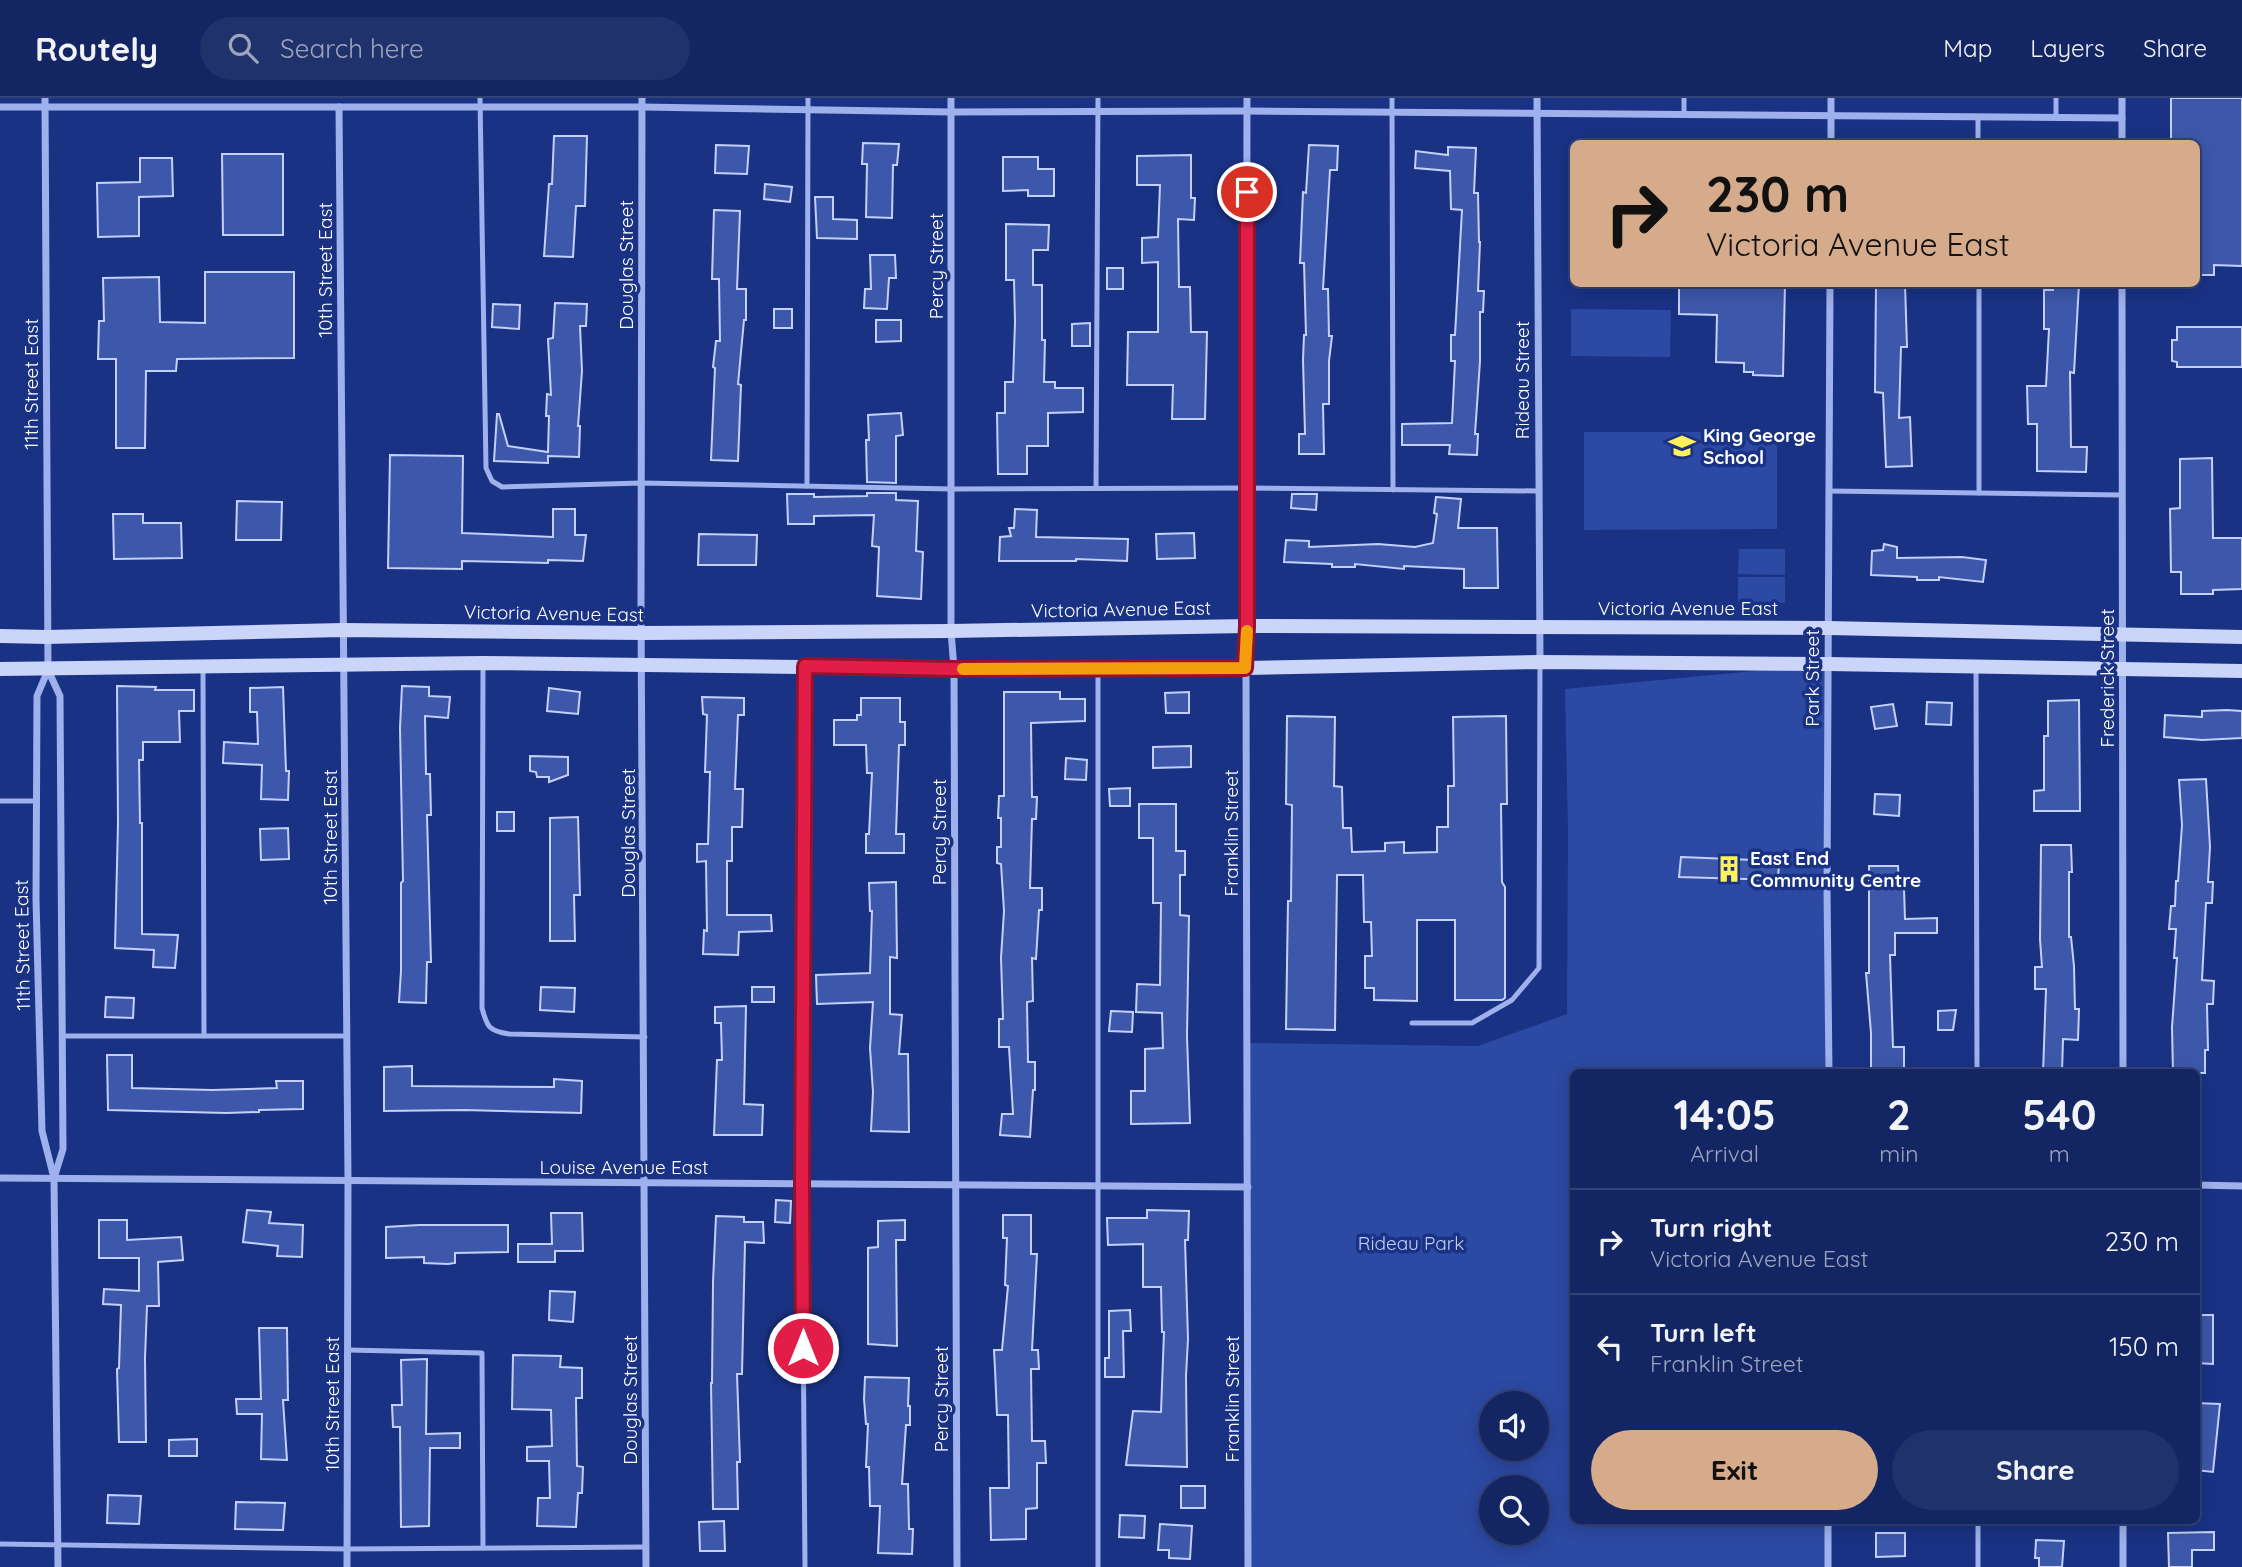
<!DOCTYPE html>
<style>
:root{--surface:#132663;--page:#20326c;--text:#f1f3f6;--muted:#9da5be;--line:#324378;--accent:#d6ab8b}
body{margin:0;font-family:Quicksand,sans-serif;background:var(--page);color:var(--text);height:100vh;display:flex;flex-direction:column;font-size:26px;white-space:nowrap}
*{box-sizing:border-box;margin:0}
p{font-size:23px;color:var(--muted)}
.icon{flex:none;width:38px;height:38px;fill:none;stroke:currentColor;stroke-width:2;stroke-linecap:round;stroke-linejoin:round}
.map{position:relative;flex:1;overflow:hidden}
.drawer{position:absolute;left:1570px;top:971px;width:630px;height:455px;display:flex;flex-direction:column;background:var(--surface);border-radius:10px;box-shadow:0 4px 18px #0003,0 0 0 2px var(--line)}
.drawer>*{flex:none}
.banner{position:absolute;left:1570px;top:42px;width:630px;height:147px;border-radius:10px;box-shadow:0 4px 18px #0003,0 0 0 2px var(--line);background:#d6ab8b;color:#111;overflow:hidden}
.tools{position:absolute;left:1479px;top:1293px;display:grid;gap:14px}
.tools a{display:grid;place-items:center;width:70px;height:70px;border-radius:50%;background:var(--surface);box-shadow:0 4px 18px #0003,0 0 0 2px var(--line);font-size:35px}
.pin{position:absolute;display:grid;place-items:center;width:60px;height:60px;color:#fff;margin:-30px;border:4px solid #fff;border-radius:50%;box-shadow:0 2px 7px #0007}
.me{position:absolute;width:77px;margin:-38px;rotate:0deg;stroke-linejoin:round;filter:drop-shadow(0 0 5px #0008)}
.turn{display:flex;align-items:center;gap:24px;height:147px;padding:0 21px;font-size:32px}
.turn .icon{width:91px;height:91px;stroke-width:2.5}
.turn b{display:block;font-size:49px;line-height:60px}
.eta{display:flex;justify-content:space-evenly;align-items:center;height:119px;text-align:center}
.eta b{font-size:42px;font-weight:700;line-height:49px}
.action{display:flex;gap:14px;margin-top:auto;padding:14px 21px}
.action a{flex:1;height:80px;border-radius:42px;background:var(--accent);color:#111;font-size:28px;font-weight:700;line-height:80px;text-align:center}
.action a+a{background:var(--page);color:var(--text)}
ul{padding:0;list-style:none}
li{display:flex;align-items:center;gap:21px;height:105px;padding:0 21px;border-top:2px solid var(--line)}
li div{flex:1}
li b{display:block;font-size:26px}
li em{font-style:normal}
header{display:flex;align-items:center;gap:42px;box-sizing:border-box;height:98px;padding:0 35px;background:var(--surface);border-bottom:2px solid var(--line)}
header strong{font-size:33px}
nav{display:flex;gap:38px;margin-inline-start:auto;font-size:24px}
.search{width:490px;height:63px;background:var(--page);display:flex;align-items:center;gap:18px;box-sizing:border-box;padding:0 24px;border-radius:38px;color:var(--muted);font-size:26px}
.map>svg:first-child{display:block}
.green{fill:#2c49a3;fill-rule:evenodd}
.building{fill:#3d58ab;stroke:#c3d0f9;stroke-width:2}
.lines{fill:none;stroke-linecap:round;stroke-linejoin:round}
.lane{stroke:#9eb1ec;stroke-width:5}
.street{stroke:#9eb1ec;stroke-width:7}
.secondary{stroke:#cad5f9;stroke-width:14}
.route-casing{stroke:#92132f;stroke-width:18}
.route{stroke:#e11d48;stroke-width:12}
.slow{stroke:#f59e0b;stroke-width:12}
.labels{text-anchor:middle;stroke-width:7;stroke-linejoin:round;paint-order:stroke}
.street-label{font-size:19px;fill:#fff;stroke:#193284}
.poi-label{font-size:19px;font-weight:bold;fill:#fff;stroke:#193284;text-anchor:start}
.park-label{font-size:19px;fill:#c3d0f9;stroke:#193284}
</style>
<header>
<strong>Routely</strong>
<div class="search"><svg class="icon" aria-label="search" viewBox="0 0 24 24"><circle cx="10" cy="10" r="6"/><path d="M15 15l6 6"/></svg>Search here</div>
<nav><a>Map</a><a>Layers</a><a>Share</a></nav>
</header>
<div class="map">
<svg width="2242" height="1469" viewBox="0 0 2242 1469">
<rect width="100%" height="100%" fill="#193284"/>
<g class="green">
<path d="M1571,211l100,1 -1,47 -99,-1z"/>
<path d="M1584,334h193v97l-193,1z"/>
<path d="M1739,451h46v26l-47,-1z"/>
<path d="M1738,479h47v26l-47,-1z"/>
<path d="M1828,566l1,409h-256v448h255v46h-580l-1,-524 231,3 89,-32 1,-183 -3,-142zM1491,1306h45v45h-45zM1491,1390h45v45h-45z"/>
</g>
<g class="building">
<path d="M2171,0h71v168l-28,-1v10h-18v-131h-25z"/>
<path d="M554,38h33l-2,70h-9l-3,51 -29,-1 5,-72h3z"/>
<path d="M863,45l36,1 -2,21h-4l-1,53 -26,-1 1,-53h-5z"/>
<path d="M716,47l33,1 -2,28 -32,-1z"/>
<path d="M1309,47l29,1 -1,24h-7l-7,119h5l1,47h3l-3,25v43h-6l1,50h-25v-20h6l-2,-74 1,-25h2l-2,-72h-4l3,-71 3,1z"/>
<path d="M1448,49l28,1 -2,45h4l1,49h1l-2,49h6l-1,21h-3v49l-5,73h3l-1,21 -28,-1 1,-9h-48v-21l50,-1 3,-62h-4v-26h4l7,-125 -11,-1 -1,-38 -35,-3 1,-17 32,4z"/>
<path d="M222,56h61v81h-60z"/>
<path d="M1191,57v43h4l-1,22 -16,-1 1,68h11l1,45h16l-2,87h-33l1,-34h-46l1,-53h30v-70l-16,1v-25l16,-1 2,-52h-23v-29z"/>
<path d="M1003,59h35v12h16v27h-26v-6l-25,1z"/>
<path d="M140,60h32l1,38 -34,1v39l-41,1 -1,-54 43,-1z"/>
<path d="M765,86l27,3 -2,15 -26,-3z"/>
<path d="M815,99h18v22l24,1v19l-40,-1z"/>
<path d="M714,112l26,1 -3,78h9v31h-2l-6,64 3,1 -3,76 -27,-1 4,-92 -2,-1 3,-26h4l-1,-62h-7z"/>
<path d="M1006,126l43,1 -1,25h-15v35h9v55h3l-1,42h11v6h28v24l-35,1v33h-21v28h-29l-1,-61h8v-31h8l2,-60 -1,-42h-8z"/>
<path d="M870,157h25l1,23h-7l-2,31 -23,-1 1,-19h6z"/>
<rect x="1107" y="170" width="16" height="21"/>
<path d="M205,174h89v86l-117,1 -1,12h-30l-1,77h-29v-89h-18l1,-38h5l-1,-43 56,-1 1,45 45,1z"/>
<path d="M1679,186h106l-2,92 -30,-1v-3h-9v-9l-28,-1 1,-47 -38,-1z"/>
<path d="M1876,186h29l2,63h-6l-2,71 11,-1 2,49 -26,1 -3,-74 -8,-1z"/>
<path d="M2053,186h26l-5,89 -4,-1 1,75h16l-1,25 -49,-1v-47h-9l-1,-38h19l3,-57h-5v-39h9z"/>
<path d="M555,205l32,1 -1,22h-6l2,45 -4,55h2l-1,31 -31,-1v7l-54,-2 3,-47h2l9,32 40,6 1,-36h-3l1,-22 4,1 -3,-56 5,-1z"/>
<path d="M493,206l27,1 -1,24 -27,-2z"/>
<rect x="774" y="211" width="18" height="19"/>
<path d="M876,222h25v21l-25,1z"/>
<path d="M1090,225v23h-18v-22z"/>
<path d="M2177,229h65v40h-65v-5l-5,-1v-21h5z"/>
<path d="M901,315l2,22 -7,1v47l-29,-1 -1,-42h3l-1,-25z"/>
<path d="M390,357l73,1 -1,77 91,4v-28h22v26h11l-3,26 -35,-1v3l-86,-2v8l-74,-1z"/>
<path d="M2212,360l1,80h29v51l-29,1v4h-32v-22h-10l-1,-63 10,-1v-49z"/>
<path d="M867,395h29v7l22,1 -2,50 7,1 -2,47 -44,-3 2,-49 -7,-1 2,-31 -60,1v8h-26l-1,-30h27v3l53,-1z"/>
<path d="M1292,396h25l-1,16 -25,-2z"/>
<path d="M1436,399l25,2 -3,29h39l1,60h-34v-19l-60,-3v3l-49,-5v3h-23v-3l-48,-2 2,-22 23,1v6l69,-3 37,3 18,-4 4,-29 -3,-1z"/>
<path d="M237,403l45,1 -1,38h-45z"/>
<path d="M1015,411l22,1 -1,27 92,2 -1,22 -51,-2v2h-77l1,-24 11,-1 -2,-8h5z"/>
<path d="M113,416h30v9h38l1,35 -68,1z"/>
<path d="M1194,435l1,25 -38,1 -1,-25z"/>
<path d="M699,436l58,1 -1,30h-58z"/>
<path d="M1884,446l13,3v11l65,-1 24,3 -3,22 -44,-5v3h-22v-3l-46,-2 1,-24 11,-1z"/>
<path d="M117,588l39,1 -1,3h39v21h-15l1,31h-37v18h-4l1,63h2v111l36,1 -3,33 -22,-1 1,-17 -39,-2 3,-125z"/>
<path d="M402,588l27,1v9l21,1 -2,21 -23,-2 1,58h4l1,41h-4l4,147h-4l-1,41 -27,-1 2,-31v-88l2,-2 -3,-153z"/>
<path d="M283,589l3,84h3l-1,29 -27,-1 1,-34 -39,-2 1,-21 34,2 -1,-32h-7v-24z"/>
<path d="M549,590l31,4 -2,22 -31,-3z"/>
<path d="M1004,594h56v7h25v22l-54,2 1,74h5l-1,22h-4l-2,69h12v22h-3l-3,49 -4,-1 1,43 -6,1 1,60h7v28h-2l-3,47 -30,-2 2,-21h11l-4,-67h-10v-28h4l-2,-61 3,-47 -3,-47 -4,-1v-16h4v-29h-3l1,-22h5z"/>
<path d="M1189,594v21h-23l-1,-20z"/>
<path d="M702,599l42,1v17h-6l-3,74h8l-1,38h-10v34h-5v54h44l1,16 -33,1 -1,23 -35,-1 1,-24 3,1 -1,-70 -9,1v-18h11l2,-72h-5l2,-57 -4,-1z"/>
<path d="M861,600h39v24h5v23h-6l-3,89h8v19h-38v-19h3l3,-61h-5l-1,-28h-32v-25h23v-5h4z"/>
<path d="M2079,602l1,111h-46v-20l10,-1v-54h4v-35z"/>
<path d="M1927,604l25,1 -1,22 -25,-1z"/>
<path d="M1893,606l4,22 -22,3 -4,-22z"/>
<path d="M2227,612l15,1v27l-40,2 -38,-3 1,-22 37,2v-6z"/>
<path d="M1287,618l48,1 -1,69 8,1 1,41h8l1,24 33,-1v-8l19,-1v11l33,-1v-25h11v-41h6l-1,-69 53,-1 1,88h-6l1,78 3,5v111l-3,2h-47v-80h-38v81l-43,-1v-12h-9v-32h7l-1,-34h-7l-1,-47h-26l-2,155 -49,-1 2,-128h3l1,-96 -6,-1z"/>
<path d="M1191,648v21l-38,1v-21z"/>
<path d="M530,658l38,1v18l-19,7v-5h-12l-1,-5 -6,-1z"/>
<path d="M1066,660l21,2 -1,20 -21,-1z"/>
<path d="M2206,681l4,68 -2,35h5l-1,21h-6l-4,77 12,1 -1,23h-6l1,46h-3v23h-32l-1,-46 5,-69h-3l2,-29h-7l2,-23h4l1,-25h2l4,-56 -3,-45z"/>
<path d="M1130,690v18h-20l-1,-17z"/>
<path d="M1875,696l25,1 -1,21 -25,-2z"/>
<path d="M1139,706h37v47h9v24h-5v40l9,1 -2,120 3,87 -59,1v-33h14v-42l18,-1 -1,-35 -26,-1 1,-28 23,1 1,-82h-8v-65h-14z"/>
<rect x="497" y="714" width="17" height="19"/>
<path d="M578,719l2,78h-6l1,46h-25v-123z"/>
<path d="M288,730l1,31 -28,1 -1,-31z"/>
<path d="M2041,747h30l1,27h-3v65h2l3,29 1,43h4l-1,31 -15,-1 -1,34h-19l3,-84h-11v-22h7l-2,-28z"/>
<path d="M1681,759l98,4 -1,19 -99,-3z"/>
<path d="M1869,768h29l1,22h5l1,31 32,-1v15h-42v22h-5l3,92h11v26h-33v-40l-5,-60h3z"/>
<path d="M896,784l1,76 -7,-1v57l12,1 -3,39h9l1,78 -38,-1 2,-39 -3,-44 3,-46 -56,2 -1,-29 54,-2 2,-62h-2l-1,-28z"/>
<path d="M541,889l34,1 -1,24 -34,-2z"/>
<rect x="752" y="889" width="22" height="15"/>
<path d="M106,899l28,1 -1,20 -28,-1z"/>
<path d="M746,908l-2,98 19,1 -1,30h-48l3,-75h5l-1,-37h-6v-16z"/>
<path d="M1956,912l-3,20h-15v-19z"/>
<path d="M1111,913l22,1 -1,20 -23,-1z"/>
<path d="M107,957h25v33l80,2 65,-2 -1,-7h27v28l-44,1v2l-33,1 -118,-3z"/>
<path d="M412,968v20l142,1v-8l28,2 -1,32 -117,-3 -80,1v-44z"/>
<path d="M776,1102l15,1 -1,22 -15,-1z"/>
<path d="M247,1112l24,2 -2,11 34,2 -1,32 -25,-1 1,-10 -35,-4z"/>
<path d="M1147,1112l42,1 -1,29h-3l3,99 -2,37 1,91 -61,-2 7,-54 28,1 3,-80h-2l-1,-45h-18v-43l-35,1 -1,-27h40z"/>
<path d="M551,1115h31l1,38h-28v11h-37v-18h34z"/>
<path d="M1003,1117h28v39h6l-5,96h6l1,19h-8l1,72h13l1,22h-9v45l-11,1v30l-35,1 -1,-52h19l-1,-73h-11l-2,-46 -1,-19h8l6,-64 -3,-1 2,-47h-4z"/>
<path d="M716,1118l28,1v5h19l1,21 -19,-1 -3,132h-5l3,88h-3l1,47h-25l-2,-126h1l1,-101z"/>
<path d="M99,1122h28v20l54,-3 2,23 -25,2 1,44h-12l-2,52 1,84h-27l-2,-73 2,-1 2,-63 -18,-1 1,-15 35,2v-33h-40z"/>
<path d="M905,1122v20h-9l1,106 -29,-2v-96l10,-1v-26z"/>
<path d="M419,1127h89v27l-53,1v10l-7,1 -24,-1v-6l-38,1v-31z"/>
<path d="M550,1193l25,1 -2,30 -24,-2z"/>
<path d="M1130,1212l1,21h-8l1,46h-19v-19h4v-47z"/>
<path d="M2196,1217h17v49l-17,-1z"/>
<path d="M259,1230h28l1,72h-5l4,60 -26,-1 1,-45h-25l-1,-15h25z"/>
<path d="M513,1257l48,1 -1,11 22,1v30h-6l1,68 6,1 -1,26h-4l-2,34 -39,-1 1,-28h12l-1,-37h-22v-14l25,-1 -1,-36 -39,-1z"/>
<path d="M427,1261l-1,75 34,-1v15h-30l-1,78 -28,1 -1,-100h-7l-1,-22h10l-1,-45z"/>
<path d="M865,1279l44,1 -1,28h2v19h-4l-4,59h6l1,45h4l-1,25 -34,-1 2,-47h-10l-1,-39h-3l2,-43h-2l-2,-25z"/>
<path d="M2196,1305l24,1 -7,68 -17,-2z"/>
<path d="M197,1341v17h-28v-16z"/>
<rect x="1181" y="1388" width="24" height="22"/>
<path d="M108,1397l33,1 -2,28 -32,-1z"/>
<path d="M236,1404l49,1 -2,27 -48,-1z"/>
<path d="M1120,1417l25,1 -1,22 -25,-1z"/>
<path d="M724,1423l1,30h-25l-1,-29z"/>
<path d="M1160,1426l32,2 -2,33 -21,-1v-8h-11z"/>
<path d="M2214,1434v18h-22v17h-23l-1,-34z"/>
<path d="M1876,1435h29v23l-29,1z"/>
<path d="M2036,1442l28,1 -2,26h-23v-9h-4z"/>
</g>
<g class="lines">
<g class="lane">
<path d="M480,0l6,370 6,13 10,6 139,-4 311,6 295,-1 291,3"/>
<path d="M1392,0l1,392"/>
<path d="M2056,0v20"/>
<path d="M1684,17v-17"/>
<path d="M1978,19v27"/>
<path d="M1979,186v209"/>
<path d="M807,388l1,-388"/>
<path d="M1096,390l2,-390"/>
<path d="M1829,393l293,4"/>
<path d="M483,566l-1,344c5,19 7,23 27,26l136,3"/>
<path d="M1976,570l1,405"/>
<path d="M203,571l1,367"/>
<path d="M0,703h36"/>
<path d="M1412,925h60l40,-23 27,-32 1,-306"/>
<path d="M62,938h285"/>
<path d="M348,1252l134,3 1,195"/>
<path d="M1978,1423v46"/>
<path d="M0,1446l347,5 299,-2"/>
<path d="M805,1469l-3,-383 3,-517"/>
<path d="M1098,1469v-896"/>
</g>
<g class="street">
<path d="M45,0l3,572 12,26 3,453 -9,29"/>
<path d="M642,0l-1,508 5,961"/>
<path d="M951,0v533l3,38 3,898"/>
<path d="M1247,0l-1,570 2,899"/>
<path d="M1537,0l3,564"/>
<path d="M0,9h642l309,5 296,-1 875,7"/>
<path d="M339,9l9,1073 -1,387"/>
<path d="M1831,46v-46"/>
<path d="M2122,46v-46"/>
<path d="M2122,186l1,789"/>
<path d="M48,572l-11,26 -1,203 6,232 12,47 4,389"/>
<path d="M1829,975l-2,-185 3,-604"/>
<path d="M0,1080l1248,9"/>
<path d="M2196,1087l46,1"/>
<path d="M2123,1423v46"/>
<path d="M1828,1469v-46"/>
</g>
<g class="secondary">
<path d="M0,538l47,1 296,-7 299,3 309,-2 296,-5 581,2 414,9"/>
<path d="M0,571l483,-6 471,6 292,-1 294,-6 288,2 414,7"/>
</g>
</g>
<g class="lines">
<defs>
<path id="route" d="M803,1250l-1,-164 3,-518 149,3 291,-1 2,-42v-434"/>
</defs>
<use href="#route" class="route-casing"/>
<use href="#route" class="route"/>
<path class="slow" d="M963,571l282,-1 2,-37"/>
</g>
<defs>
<symbol id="school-bare" viewBox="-9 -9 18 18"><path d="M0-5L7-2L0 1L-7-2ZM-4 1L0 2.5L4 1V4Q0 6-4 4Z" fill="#fff159" stroke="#193284" stroke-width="2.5" paint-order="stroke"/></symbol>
<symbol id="building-bare" viewBox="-9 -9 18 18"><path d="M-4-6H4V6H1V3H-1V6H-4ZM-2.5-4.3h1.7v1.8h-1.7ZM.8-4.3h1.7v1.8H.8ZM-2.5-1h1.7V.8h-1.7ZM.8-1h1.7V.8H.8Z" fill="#fff159" stroke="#193284" stroke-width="2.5" paint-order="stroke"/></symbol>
</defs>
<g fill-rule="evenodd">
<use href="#school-bare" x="1663" y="329" width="38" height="38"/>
<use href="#building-bare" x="1710" y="752" width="38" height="38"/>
</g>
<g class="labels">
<g class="street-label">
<text transform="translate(626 167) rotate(-90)" y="7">Douglas Street</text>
<text transform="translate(936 168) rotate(-90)" y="7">Percy Street</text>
<text transform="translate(325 172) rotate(-90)" y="7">10th Street East</text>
<text transform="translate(1522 282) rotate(-90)" y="7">Rideau Street</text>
<text transform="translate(31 286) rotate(-90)" y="7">11th Street East</text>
<text x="1688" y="517">Victoria Avenue East</text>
<text transform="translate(1121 511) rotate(-1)" y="7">Victoria Avenue East</text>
<text transform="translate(554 515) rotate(1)" y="7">Victoria Avenue East</text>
<text transform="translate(1812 580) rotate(-90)" y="7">Park Street</text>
<text transform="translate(2107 580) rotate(-90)" y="7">Frederick Street</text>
<text transform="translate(939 734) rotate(-90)" y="7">Percy Street</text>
<text transform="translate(628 735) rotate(-90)" y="7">Douglas Street</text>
<text transform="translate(1231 735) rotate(-90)" y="7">Franklin Street</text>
<text transform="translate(330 739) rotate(-90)" y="7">10th Street East</text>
<text transform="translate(22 847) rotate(-91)" y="7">11th Street East</text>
<text x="624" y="1076">Louise Avenue East</text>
<text transform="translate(941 1301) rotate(-90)" y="7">Percy Street</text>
<text transform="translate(1232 1301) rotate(-90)" y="7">Franklin Street</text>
<text transform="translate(630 1302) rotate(-90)" y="7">Douglas Street</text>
<text transform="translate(332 1306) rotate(-90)" y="7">10th Street East</text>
</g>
<g class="poi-label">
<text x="1703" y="344">King George<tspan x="1703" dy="22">School</tspan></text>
<text x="1750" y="767">East End<tspan x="1750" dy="22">Community Centre</tspan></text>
</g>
<g class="park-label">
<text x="1411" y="1152">Rideau Park</text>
</g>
</g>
</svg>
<div class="tools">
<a><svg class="icon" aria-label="sound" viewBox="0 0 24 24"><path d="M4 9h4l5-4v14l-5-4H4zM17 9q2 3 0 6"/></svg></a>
<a><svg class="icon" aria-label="search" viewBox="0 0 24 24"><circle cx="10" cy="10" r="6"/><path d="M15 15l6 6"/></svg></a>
</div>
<div class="pin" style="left:1247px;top:94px;background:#d93025"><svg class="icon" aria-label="arrive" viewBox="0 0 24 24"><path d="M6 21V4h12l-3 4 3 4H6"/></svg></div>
<svg class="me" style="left:803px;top:1250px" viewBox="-20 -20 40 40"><circle r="17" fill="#e11d48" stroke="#fff" stroke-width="3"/><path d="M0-11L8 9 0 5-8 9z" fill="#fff"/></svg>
<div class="banner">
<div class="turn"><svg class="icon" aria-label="right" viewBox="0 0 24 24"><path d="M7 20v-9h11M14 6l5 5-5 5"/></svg><div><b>230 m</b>Victoria Avenue East</div></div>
</div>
<section class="drawer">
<div class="eta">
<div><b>14:05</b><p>Arrival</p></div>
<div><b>2</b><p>min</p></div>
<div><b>540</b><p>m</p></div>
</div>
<ul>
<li><svg class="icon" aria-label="right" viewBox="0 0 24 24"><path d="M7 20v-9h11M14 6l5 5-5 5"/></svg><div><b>Turn right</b><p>Victoria Avenue East</p></div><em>230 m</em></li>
<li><svg class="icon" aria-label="left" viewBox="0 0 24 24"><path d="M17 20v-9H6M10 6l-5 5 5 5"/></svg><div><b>Turn left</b><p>Franklin Street</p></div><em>150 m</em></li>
</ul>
<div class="action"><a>Exit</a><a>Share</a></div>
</section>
</div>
